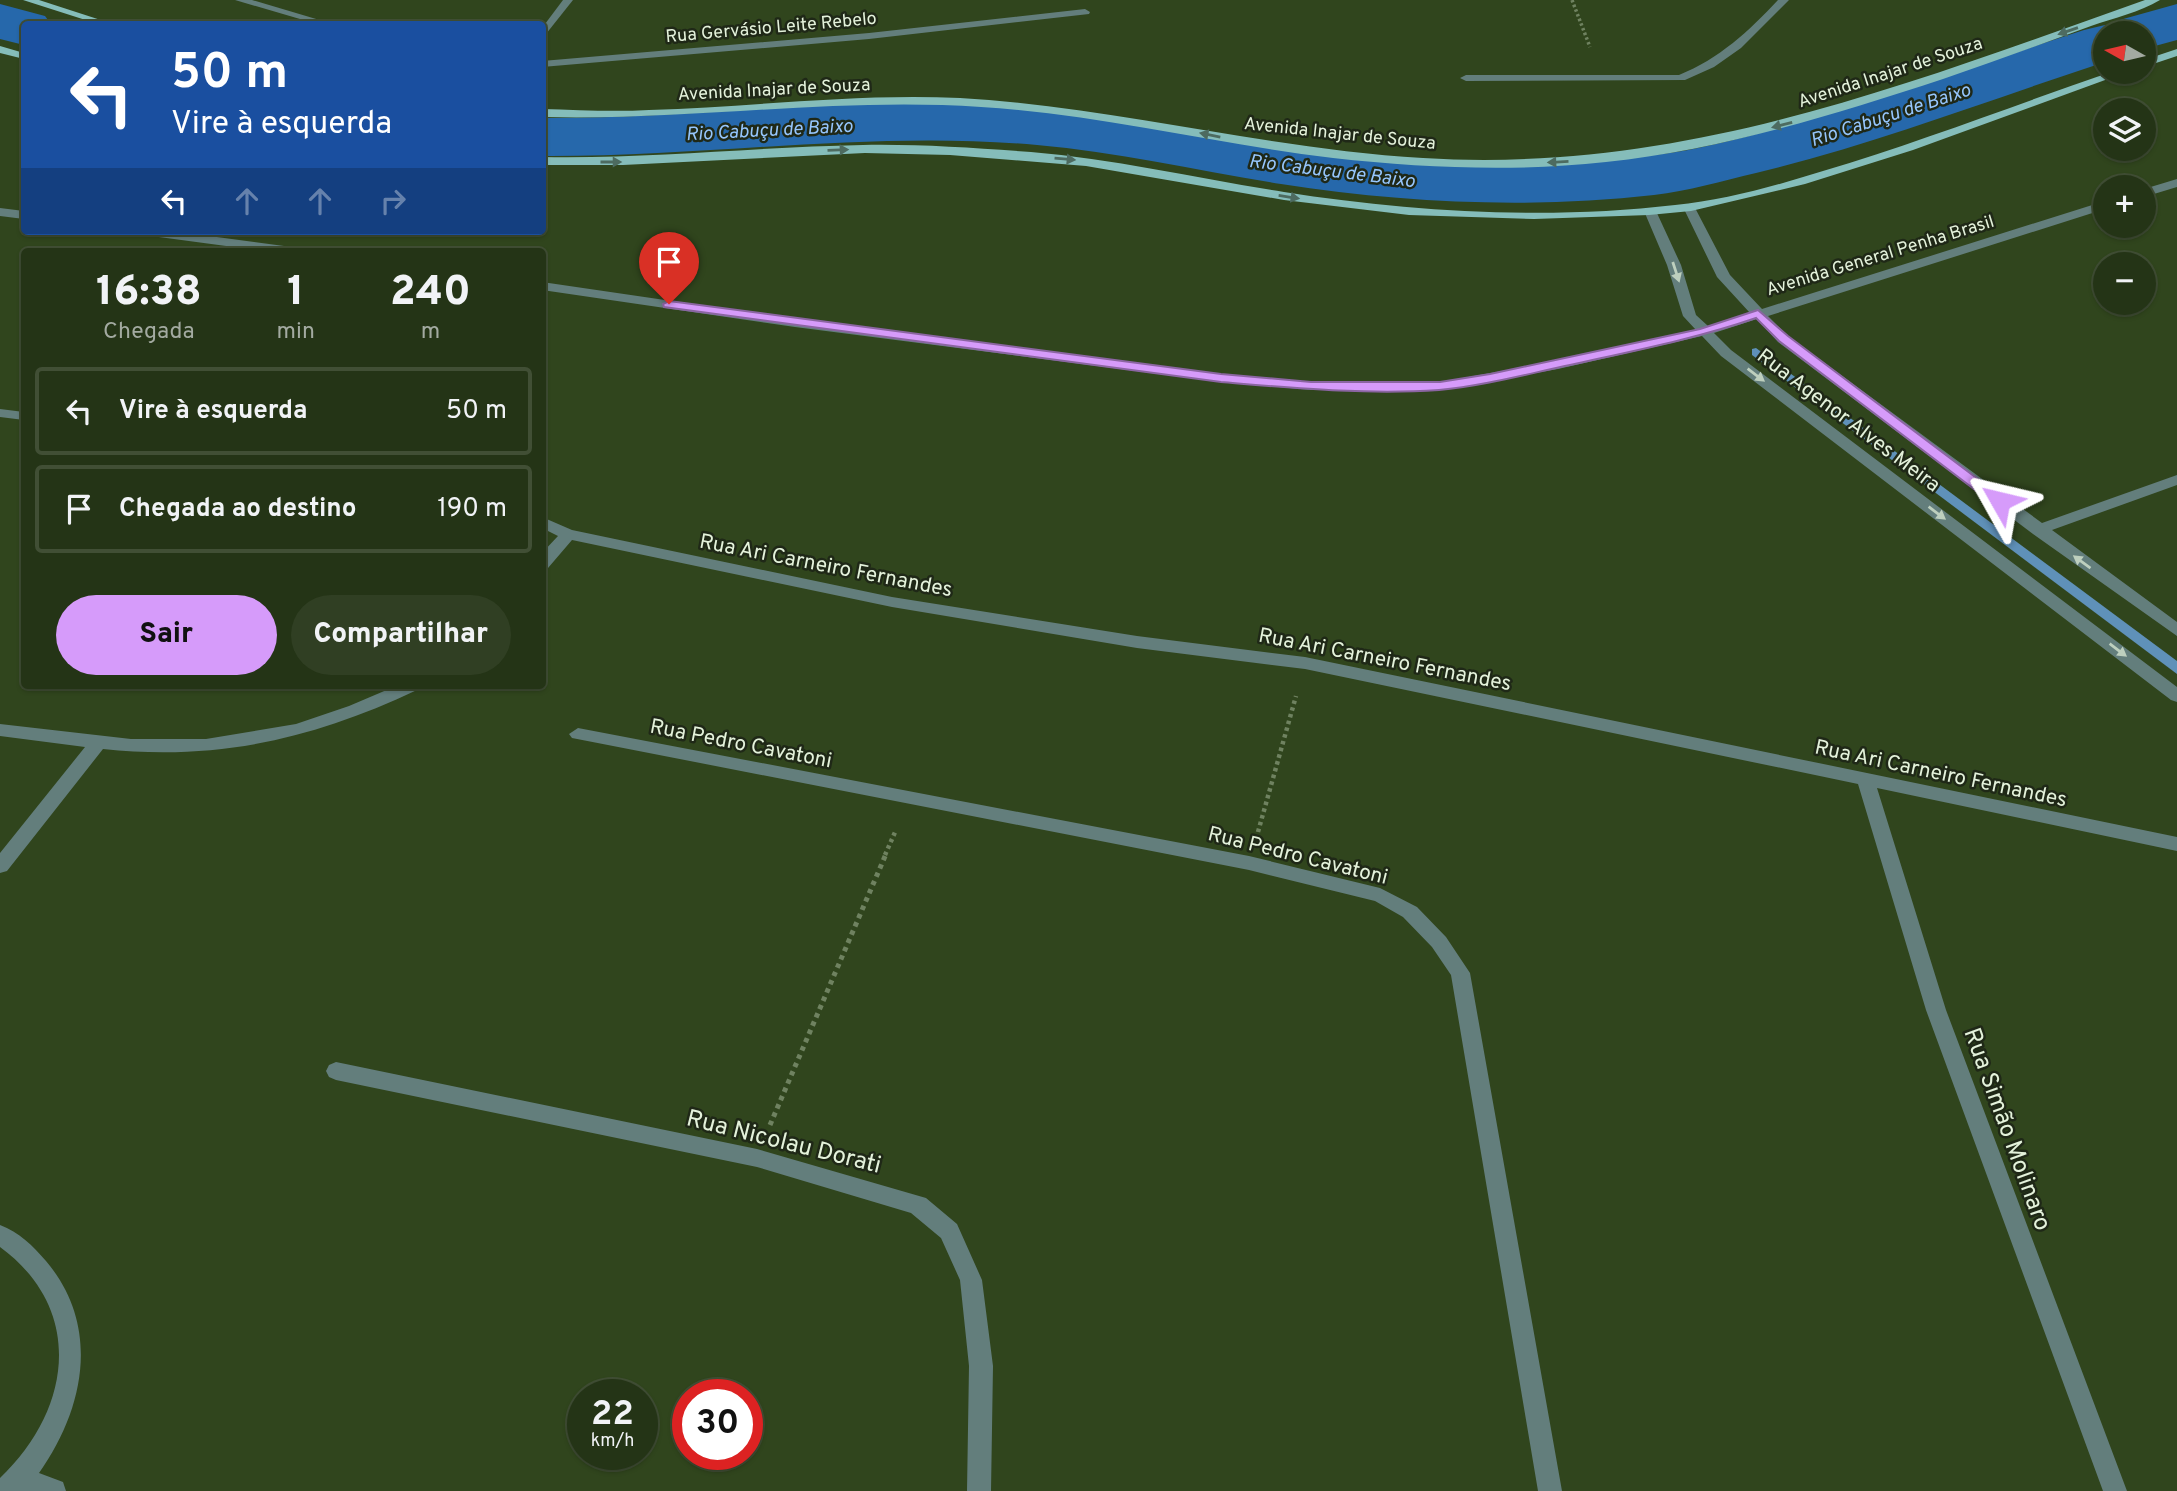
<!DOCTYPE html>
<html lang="pt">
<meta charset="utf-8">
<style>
:root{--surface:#243416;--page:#303f23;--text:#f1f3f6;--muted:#a3aaa1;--line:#414f35;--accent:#d69bfa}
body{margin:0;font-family:Overpass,sans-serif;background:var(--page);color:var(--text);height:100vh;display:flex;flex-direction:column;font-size:26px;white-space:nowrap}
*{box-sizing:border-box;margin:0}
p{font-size:23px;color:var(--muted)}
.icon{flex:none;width:38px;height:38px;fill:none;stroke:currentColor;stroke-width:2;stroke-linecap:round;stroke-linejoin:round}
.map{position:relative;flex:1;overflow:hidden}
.details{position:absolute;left:21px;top:248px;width:525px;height:441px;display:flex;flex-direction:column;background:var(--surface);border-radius:7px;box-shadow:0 2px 5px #0004,0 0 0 2px var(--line)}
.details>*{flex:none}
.banner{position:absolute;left:21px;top:21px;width:525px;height:214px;border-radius:7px;box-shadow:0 2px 5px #0004,0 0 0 2px var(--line);background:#1a4fa0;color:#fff;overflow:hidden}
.needle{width:46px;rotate:278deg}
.fabs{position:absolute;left:2093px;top:21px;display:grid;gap:14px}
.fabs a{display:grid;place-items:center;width:63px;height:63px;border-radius:50%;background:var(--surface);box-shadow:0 2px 5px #0004,0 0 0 2px var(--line);font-size:35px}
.speed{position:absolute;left:567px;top:1379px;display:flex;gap:14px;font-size:35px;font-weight:700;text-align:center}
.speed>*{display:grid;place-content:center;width:91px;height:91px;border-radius:50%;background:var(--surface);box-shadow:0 2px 5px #0004,0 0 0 2px var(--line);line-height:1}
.speed small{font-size:18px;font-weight:400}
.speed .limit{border:10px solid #d22;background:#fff;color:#111}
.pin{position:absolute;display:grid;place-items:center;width:60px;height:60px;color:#fff;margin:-72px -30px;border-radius:50% 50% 50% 0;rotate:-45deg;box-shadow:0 0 7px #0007}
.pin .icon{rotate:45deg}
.me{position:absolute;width:77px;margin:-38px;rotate:307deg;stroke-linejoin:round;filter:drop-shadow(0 0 5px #0008)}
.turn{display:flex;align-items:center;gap:24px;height:147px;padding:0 35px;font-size:32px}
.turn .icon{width:91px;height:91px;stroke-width:2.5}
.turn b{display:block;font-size:49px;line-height:60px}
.lanes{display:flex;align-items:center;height:66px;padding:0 35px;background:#0003;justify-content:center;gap:35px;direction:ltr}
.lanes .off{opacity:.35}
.eta{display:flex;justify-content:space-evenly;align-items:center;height:119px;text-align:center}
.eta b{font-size:42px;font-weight:800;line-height:49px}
.cta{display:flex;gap:14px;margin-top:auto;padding:14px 35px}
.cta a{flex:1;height:80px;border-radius:42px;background:var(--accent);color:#111;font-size:28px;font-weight:800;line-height:80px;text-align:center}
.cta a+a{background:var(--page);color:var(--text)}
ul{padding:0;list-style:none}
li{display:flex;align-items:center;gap:21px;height:88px;margin:0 14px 10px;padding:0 21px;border:4px solid var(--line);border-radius:7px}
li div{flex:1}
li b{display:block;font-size:26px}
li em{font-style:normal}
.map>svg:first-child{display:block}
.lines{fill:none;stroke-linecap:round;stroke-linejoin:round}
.stream{fill:#5f91b9;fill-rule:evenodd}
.river{fill:#2668ab;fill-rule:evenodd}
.path-far2{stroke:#6f8260;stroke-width:3.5;stroke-dasharray:2.5 2.5;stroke-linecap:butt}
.path-far1{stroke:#6f8260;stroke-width:4.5;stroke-dasharray:3.5 3.5;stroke-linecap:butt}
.path{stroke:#6f8260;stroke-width:5;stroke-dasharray:4.5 4.5;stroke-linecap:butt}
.minor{fill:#637e7c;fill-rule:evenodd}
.major{fill:#85bdba;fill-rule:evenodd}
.oneway{fill:#4d6b60}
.oneway2{fill:#bdcfbe}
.route{fill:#d69bfa;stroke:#8b65a2;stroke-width:2}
.labels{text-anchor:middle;stroke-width:5;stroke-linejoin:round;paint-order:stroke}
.far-street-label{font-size:18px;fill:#e4f2db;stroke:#1f2817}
.far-water-label{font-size:19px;font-style:italic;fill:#96c6fd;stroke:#1f2817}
.street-label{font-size:21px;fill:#e4f2db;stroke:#1f2817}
.near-street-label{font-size:24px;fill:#e4f2db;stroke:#1f2817}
</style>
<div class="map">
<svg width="2177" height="1491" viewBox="0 0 2177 1491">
<rect width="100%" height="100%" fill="#30451d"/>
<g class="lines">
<path class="stream" d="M1756,348l421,313v13l-425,-319v-6z"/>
<g class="river">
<path d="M0,4l45,12 6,8h-27v21l-24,-6z"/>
<path d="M2177,4v36l-33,9v-16h-39v29c-116,38 -230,82 -349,111 -34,8 -68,18 -102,22 -124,14 -250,8 -373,-11 -82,-13 -162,-32 -244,-39 -165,-15 -330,12 -495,11v-38c165,1 331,-26 495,-11 94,9 187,30 280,43 112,15 225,18 337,5 44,-5 88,-17 131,-29 101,-27 199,-64 299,-96l21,-5 7,2 4,-6z"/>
</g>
<path class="path-far2" d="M1572,0l18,47"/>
<g class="path-far1">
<path d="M1258,832l38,-136"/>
<path d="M885,855l11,-25"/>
</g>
<path class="path" d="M770,1125l116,-271"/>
<g class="minor">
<path d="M235,0h17l81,24h-16z"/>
<path d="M563,0h10l-31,39v-11z"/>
<path d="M1778,0h11l-48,48 -27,19 -29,13 -219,1 -6,-3 6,-3h213c40,-16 70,-44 99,-75z"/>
<path d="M1085,9l5,3 -1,2 -220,25 -327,28v-6l327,-28z"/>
<path d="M2177,179v8l-33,10v-8z"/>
<path d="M2105,201v8l-337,107 20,20 254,187 135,-48v10l-125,45 125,92v14l-144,-102 -255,-192 -21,-23 -43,14 17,17 446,337v15l-6,-2 -450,-344 -19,-20 -144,33 -118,21h-129l-90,-8 -426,-55 -253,-37v-8l253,37 426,55 90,8h129l118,-21 138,-31 -13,-14 -16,-51 -23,-54 2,-3 10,3 25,54 15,50 12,11 42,-13 -33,-36 -34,-70 2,-3h8l37,71 32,34z"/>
<path d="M0,208l24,3v8l-24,-3z"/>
<path d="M138,231h34l127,17 7,4h-36l-126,-17z"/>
<path d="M0,409l24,3v8l-24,-3z"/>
<path d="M542,517l30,13 320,67 245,39 168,21 872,180v14l-300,-63 69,222 181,481h-24l-177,-481 -68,-226 -553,-115 -168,-21 -245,-41 -320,-67 -24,28 -6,1v-16l16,-17 -16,-8z"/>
<path d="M396,686h23l-2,4c-104,49 -199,71 -314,59l-96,122 -7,2v-20l85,-106 -85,-11v-12l131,15h75l90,-15 53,-18z"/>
<path d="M578,728l671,128 131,32 37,19 29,30 24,36 92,518h-24l-87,-516 -19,-28 -29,-30 -28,-16 -126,-31 -677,-132 -3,-4z"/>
<path d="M336,1062l421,87 169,49 31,26 25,56 11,86 -2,125h-24l2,-125 -9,-86 -19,-42 -30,-25 -154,-46 -421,-87 -7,-3 -3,-6 3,-6z"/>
<path d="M0,1225c19,7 33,21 46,36 55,65 39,147 -7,212l24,9 3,9h-66v-13c71,-67 86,-168 0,-231z"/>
</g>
<g class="major">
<path d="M23,0h16l74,24h-15z"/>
<path d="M2145,0h15c-20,12 -46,18 -69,26 -49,18 -98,36 -148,53 -110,36 -222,71 -337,83 -91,10 -182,6 -273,-4 -118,-14 -233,-44 -352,-51 -147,-10 -292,14 -439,10v-8c36,1 72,3 107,1 104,-3 206,-17 311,-12 156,9 307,51 463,60 259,16 482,-73 722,-158z"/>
<path d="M0,46l24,7v6l-24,-6z"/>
<path d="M2177,49v7l-33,11v-7z"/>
<path d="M2111,72h16l-214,78 -108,34 -114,27 -42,4 -115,4 -125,-4 -125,-15 -198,-34 -136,-11 -85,-2 -242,12h-81v-8c108,2 214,-10 321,-12 55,-1 112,3 168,7 85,7 168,27 253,40 126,20 264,28 391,13 50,-5 100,-19 148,-34 97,-29 192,-66 288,-99z"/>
</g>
</g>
<defs><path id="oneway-solid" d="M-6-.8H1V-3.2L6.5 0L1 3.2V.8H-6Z" transform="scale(1.75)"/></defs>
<g class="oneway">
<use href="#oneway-solid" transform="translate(2068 31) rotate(161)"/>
<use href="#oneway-solid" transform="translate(1782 125) rotate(166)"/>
<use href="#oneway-solid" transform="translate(1210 135) rotate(-169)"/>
<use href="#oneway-solid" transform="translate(838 150) rotate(-2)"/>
<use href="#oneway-solid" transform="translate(1065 159) rotate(5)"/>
<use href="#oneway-solid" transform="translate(611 162)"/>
<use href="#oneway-solid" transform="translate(1558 162) rotate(177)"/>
<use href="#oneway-solid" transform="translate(1289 197) rotate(9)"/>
</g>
<g class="oneway2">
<use href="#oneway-solid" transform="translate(1676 272) rotate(72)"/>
<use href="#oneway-solid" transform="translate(1756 375) rotate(37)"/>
<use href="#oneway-solid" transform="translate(1937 513) rotate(37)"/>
<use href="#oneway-solid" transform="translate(2082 562) rotate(-144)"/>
<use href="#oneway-solid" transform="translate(2118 650) rotate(37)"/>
</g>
<path class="route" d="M669,301l552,73 90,8h129l50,-8 210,-45 58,-19 30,26 219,165 -7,5 -5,-1 -216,-164 -23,-23c-61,21 -123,33 -186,47 -43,9 -87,21 -131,25 -72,5 -145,-2 -218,-8l-557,-75 -1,-3z"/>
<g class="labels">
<g class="far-street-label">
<text transform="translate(771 27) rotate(-5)" y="6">Rua Gervásio Leite Rebelo</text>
<text transform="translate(1890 72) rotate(-18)" y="6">Avenida Inajar de Souza</text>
<text transform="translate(774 89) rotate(-3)" y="6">Avenida Inajar de Souza</text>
<text transform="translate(1340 133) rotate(6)" y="6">Avenida Inajar de Souza</text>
<text transform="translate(1880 255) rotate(-17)" y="6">Avenida General Penha Brasil</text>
</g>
<g class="far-water-label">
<text transform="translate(1890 114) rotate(-18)" y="7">Rio Cabuçu de Baixo</text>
<text transform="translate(769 129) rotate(-3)" y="7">Rio Cabuçu de Baixo</text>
<text transform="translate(1332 170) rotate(7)" y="7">Rio Cabuçu de Baixo</text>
</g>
<g class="street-label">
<text transform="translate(1849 420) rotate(37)" y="7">Rua Agenor Alves Meira</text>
<text transform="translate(826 565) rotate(11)" y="7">Rua Ari Carneiro Fernandes</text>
<text transform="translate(1385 659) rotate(11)" y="7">Rua Ari Carneiro Fernandes</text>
<text transform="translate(741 743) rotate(11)" y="7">Rua Pedro Cavatoni</text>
<text transform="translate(1941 773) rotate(12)" y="7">Rua Ari Carneiro Fernandes</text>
<text transform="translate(1298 855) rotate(14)" y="7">Rua Pedro Cavatoni</text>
</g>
<g class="near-street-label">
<text transform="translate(2008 1129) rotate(70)" y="8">Rua Simão Molinaro</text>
<text transform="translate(784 1141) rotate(14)" y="8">Rua Nicolau Dorati</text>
</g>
</g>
</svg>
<div class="fabs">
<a><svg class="needle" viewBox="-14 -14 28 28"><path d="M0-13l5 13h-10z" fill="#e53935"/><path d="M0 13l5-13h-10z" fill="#a3aaa1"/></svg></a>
<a><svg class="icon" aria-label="layers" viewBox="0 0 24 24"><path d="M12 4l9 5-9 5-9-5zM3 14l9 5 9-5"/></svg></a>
<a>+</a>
<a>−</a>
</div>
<div class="speed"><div>22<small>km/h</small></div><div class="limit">30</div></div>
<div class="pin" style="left:669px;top:304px;background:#d93025"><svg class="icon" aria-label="arrive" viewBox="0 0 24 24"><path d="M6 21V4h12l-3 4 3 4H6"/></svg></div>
<svg class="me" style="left:2000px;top:501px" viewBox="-20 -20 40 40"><path d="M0-17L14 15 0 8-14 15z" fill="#d69bfa" stroke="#fff" stroke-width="4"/></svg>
<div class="banner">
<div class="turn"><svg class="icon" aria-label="left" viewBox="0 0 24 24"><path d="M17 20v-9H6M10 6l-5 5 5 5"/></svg><div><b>50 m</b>Vire à esquerda</div></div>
<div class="lanes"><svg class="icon" aria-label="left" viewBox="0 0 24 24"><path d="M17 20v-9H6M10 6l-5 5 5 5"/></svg><svg class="icon off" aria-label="ahead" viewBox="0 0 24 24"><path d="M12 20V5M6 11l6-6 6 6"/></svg><svg class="icon off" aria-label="ahead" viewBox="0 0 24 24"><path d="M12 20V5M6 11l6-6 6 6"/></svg><svg class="icon off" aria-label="right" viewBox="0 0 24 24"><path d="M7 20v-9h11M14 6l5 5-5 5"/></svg></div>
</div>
<section class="details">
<div class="eta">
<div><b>16:38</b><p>Chegada</p></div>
<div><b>1</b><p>min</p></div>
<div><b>240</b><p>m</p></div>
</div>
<ul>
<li><svg class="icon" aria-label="left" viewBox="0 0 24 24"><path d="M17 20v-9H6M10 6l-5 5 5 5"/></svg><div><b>Vire à esquerda</b></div><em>50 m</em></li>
<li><svg class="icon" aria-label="arrive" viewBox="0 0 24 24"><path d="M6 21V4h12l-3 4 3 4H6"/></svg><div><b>Chegada ao destino</b></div><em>190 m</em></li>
</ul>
<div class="cta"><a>Sair</a><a>Compartilhar</a></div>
</section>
</div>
